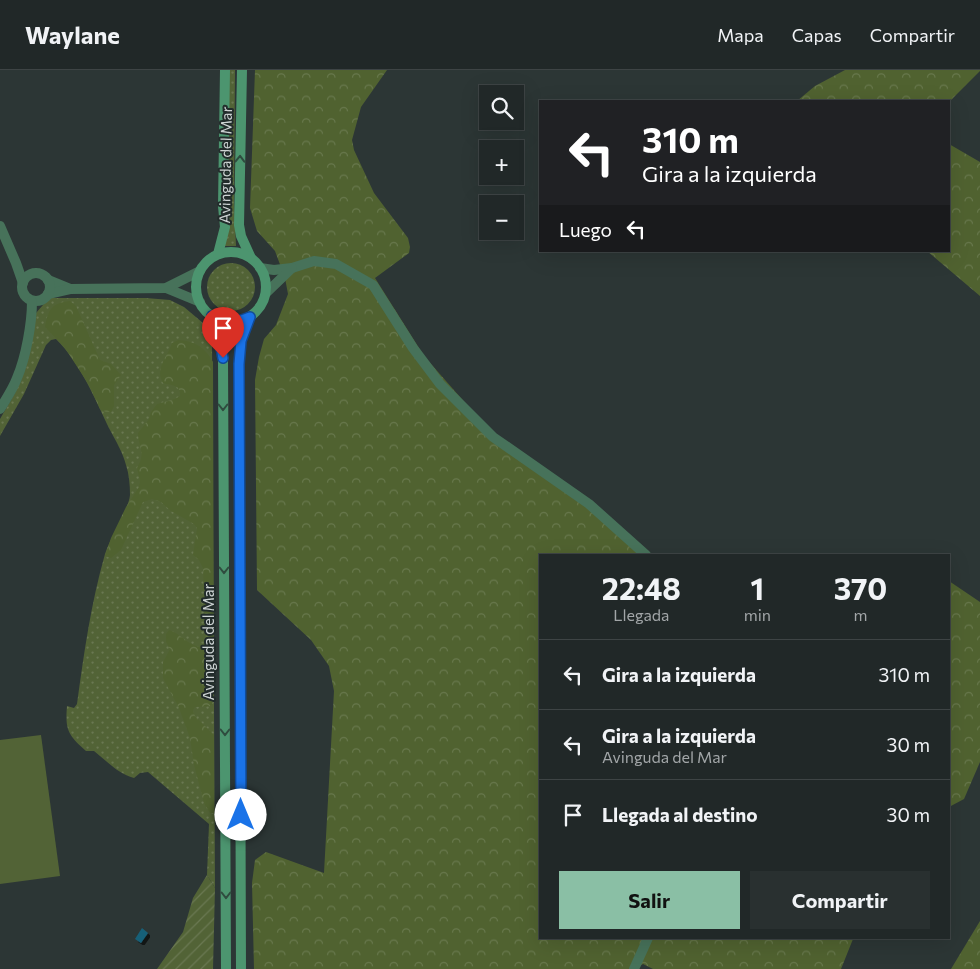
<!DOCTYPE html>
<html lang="es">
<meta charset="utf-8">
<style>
:root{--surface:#212828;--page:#293030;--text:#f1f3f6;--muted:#a2a6a8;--line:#3e4445;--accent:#8abfa5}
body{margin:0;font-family:Commissioner,sans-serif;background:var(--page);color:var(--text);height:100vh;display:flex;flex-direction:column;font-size:19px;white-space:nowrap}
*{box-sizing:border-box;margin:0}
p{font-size:16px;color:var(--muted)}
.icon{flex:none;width:28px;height:28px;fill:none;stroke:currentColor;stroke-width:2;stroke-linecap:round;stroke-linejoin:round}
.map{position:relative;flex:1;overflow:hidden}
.panel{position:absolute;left:539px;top:484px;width:411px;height:385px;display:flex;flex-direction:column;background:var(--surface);border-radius:0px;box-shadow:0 5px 20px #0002,0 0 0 1px var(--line)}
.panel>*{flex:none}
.hud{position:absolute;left:539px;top:30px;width:411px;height:152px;border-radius:0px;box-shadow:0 5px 20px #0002,0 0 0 1px var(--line);background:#202124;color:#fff;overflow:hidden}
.buttons{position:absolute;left:479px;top:15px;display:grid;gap:10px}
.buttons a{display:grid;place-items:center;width:45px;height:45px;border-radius:0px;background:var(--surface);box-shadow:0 5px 20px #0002,0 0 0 1px var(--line);font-size:25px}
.pin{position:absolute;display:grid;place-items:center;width:42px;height:42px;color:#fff;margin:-51px -21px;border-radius:50% 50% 50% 0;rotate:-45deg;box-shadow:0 0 5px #0007}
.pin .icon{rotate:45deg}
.me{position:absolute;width:55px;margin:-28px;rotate:0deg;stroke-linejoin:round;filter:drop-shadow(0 0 4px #0008)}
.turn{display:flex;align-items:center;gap:18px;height:105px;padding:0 20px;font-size:22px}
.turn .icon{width:65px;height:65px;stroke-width:2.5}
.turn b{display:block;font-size:35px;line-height:42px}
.then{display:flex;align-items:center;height:48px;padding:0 20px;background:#0003;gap:10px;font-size:19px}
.eta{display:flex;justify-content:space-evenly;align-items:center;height:85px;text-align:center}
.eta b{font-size:30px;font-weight:700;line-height:35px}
.cta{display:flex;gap:10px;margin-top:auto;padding:10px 20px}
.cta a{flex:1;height:58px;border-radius:0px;background:var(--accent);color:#111;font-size:20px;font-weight:700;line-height:58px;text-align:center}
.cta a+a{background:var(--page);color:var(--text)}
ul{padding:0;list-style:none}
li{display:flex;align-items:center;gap:15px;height:70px;padding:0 20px;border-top:1px solid var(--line)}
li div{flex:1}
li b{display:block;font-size:19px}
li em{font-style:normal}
header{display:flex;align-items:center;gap:30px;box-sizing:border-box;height:70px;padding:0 25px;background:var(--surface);border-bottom:1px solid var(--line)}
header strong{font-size:24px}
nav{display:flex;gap:28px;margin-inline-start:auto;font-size:18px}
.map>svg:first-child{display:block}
.grass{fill:url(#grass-dots)}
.forest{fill:url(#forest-crowns)}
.garden{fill:url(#garden-furrows)}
.pitch{fill:#526336}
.building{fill:#196078;filter:url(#shadow)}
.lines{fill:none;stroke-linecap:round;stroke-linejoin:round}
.minor{stroke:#47725a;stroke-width:10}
.tertiary{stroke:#47725a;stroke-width:10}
.secondary{stroke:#4c956f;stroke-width:10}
.oneway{stroke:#2f4c3f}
.route-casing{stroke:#114b97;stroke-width:12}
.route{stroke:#1a73e8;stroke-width:9}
.labels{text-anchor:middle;stroke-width:4;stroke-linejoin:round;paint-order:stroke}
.street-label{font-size:15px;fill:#cdd3d3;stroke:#222c2b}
</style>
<header>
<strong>Waylane</strong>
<nav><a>Mapa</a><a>Capas</a><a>Compartir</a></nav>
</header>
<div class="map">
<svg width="980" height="899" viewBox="0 0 980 899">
<defs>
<pattern id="grass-dots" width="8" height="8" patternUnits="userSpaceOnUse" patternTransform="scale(1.25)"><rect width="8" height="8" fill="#526336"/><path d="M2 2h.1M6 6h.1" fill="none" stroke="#6a7852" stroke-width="1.8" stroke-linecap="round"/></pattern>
<pattern id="forest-crowns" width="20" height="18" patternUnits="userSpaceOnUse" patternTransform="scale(1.25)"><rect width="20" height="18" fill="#506230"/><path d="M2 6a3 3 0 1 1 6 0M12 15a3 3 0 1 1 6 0" fill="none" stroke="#68784d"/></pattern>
<pattern id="garden-furrows" width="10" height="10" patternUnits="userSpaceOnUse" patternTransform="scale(1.25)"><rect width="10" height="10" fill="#526336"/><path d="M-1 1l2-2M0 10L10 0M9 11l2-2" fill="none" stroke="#6a7852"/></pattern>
<filter id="shadow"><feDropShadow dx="3" dy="3" stdDeviation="0" flood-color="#0009"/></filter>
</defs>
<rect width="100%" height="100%" fill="#2c3635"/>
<g class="grass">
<path d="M228,0h7l-1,133 2,43h-13z"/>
<circle cx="231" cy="217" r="24"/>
<path d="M49,228h97l24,2 14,7 19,16 9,19 3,546 -8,-13 2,-51 -61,-52 -8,1 -6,5c-16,-4 -27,-17 -40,-27h-8c-18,-16 -21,-21 -19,-45l7,2 3,-4c7,-51 14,-101 28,-150 5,-16 24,-45 25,-59 0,-10 -1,-21 -4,-30 -3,-12 -10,-24 -16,-35 -15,-31 -29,-66 -54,-91l-5,1 -5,5 -22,49 -24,42v-17l15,-26 21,-80z"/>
</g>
<g class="forest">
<path d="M255,0h132l-26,37 -9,33 2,10 20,43 34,45 2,9 -1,6 -34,25 49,78 65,74 162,125h-111v383h311l2,1 -12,30h-188l-10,-5 -8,5h-381l-2,-86 3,-23 11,-8 58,21 10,-182 -5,-25 -18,-26 -54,-50 -2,-210 4,-23 5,-18 12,-14 12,-31 -3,-16 -10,-27 -18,-20 -7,-23z"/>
<path d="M845,0h135v1l-31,31 -152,-1 18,-15z"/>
<path d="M949,74l31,18v134l-53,-45h22z"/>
<path d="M70,231l6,5 24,54 11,4 10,11 -7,10v21l-3,6h-5l-6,-3 -11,-24 -24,-37 -20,-21c3,-17 6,-24 25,-26z"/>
<path d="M178,270c17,1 27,7 35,22l1,337 -3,7 -16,1 -2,3 2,6 19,19v78h-4l-6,-10 -10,-38 -4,-27 -11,-30 -16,-30v-16l7,-13 -4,-7v-8l3,-4c13,4 20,17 34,17l3,-4 -3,-75 -4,-8 -6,-5 4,-27 -3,-4 -23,-13 -10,-9 -9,-3 -9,3 -22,48 -10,8 -6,-2 6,-18 15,-31 13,-20 1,-6 -3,-13c9,-16 2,-18 1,-35l11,-14 2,-7 6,-8 18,-5 5,-3c1,-12 -8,-10 -17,-13 -9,-14 5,-27 9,-40z"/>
<path d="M949,511l31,21v160l-16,37 -15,8z"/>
<path d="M980,851v48h-29z"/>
</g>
<path class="garden" d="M207,805l8,13 -2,81h-56l26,-37 10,-34z"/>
<path class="pitch" d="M41,665l19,141 -60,8v-144z"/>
<path class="building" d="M142,858l6,5 -7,10 -6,-4z"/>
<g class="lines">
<g class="minor">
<path d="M260,198l14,2 18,-2 22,-7 22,3 37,21 40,63 27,36 53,53 96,67 57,51"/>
<path d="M48,210l22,9"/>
<path d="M166,218l34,14"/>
<path d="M266,223l26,-25"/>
<path d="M48,224l22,-5 96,-1 34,-17"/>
<path d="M634,899l14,-31"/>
</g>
<g class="tertiary">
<path d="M0,156l16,37 7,20"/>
<circle cx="36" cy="217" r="14"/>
<path d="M0,339c6,-10 13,-20 17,-31 9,-21 15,-55 15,-77"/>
</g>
<g class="secondary">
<path d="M242,0l-3,155 2,11 10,22"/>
<circle cx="231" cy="217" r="35"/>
<path d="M218,184l7,-27 -2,-21 2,-136"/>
<path d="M212,246l7,22 4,20 3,611"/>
<path d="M241,899l-2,-605 2,-23 9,-24"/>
</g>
</g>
<defs><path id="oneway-chevron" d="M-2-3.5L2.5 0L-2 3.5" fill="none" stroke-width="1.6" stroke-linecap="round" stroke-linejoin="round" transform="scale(1.25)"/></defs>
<g class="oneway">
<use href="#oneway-chevron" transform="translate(240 89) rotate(-89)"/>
<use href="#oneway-chevron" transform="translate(223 337) rotate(90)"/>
<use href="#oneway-chevron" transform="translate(224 500) rotate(90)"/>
<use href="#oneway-chevron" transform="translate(225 662) rotate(90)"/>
<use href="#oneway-chevron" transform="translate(226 825) rotate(90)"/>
</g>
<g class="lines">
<defs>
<path id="route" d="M223,288l-4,-20 -7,-22c13,7 24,7 38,1l-9,24 -2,23 2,451"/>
</defs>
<use href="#route" class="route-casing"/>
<use href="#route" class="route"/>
</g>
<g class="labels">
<g class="street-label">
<text transform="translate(226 95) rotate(-89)" y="5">Avinguda del Mar</text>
<text transform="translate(209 572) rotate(-90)" y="5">Avinguda del Mar</text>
</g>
</g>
</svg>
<div class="buttons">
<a><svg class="icon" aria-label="search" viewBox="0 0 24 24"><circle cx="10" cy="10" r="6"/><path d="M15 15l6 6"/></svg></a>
<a>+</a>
<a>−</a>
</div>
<div class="pin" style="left:223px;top:288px;background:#d93025"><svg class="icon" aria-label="arrive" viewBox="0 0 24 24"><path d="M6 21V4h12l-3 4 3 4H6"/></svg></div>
<svg class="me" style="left:241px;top:745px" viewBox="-20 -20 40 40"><circle r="19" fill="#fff"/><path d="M0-13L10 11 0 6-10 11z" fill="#1a73e8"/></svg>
<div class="hud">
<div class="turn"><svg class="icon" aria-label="left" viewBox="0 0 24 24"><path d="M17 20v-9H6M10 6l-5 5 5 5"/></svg><div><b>310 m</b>Gira a la izquierda</div></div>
<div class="then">Luego<svg class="icon" aria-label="left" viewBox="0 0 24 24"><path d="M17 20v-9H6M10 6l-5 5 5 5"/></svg></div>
</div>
<section class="panel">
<div class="eta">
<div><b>22:48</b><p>Llegada</p></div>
<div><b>1</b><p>min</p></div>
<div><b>370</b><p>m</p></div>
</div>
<ul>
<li><svg class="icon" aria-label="left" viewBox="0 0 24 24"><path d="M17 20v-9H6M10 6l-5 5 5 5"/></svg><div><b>Gira a la izquierda</b></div><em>310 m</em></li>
<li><svg class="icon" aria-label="left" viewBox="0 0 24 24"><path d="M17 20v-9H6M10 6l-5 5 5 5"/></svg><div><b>Gira a la izquierda</b><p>Avinguda del Mar</p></div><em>30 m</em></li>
<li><svg class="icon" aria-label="arrive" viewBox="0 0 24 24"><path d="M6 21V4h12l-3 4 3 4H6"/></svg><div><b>Llegada al destino</b></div><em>30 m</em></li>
</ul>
<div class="cta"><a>Salir</a><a>Compartir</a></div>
</section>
</div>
